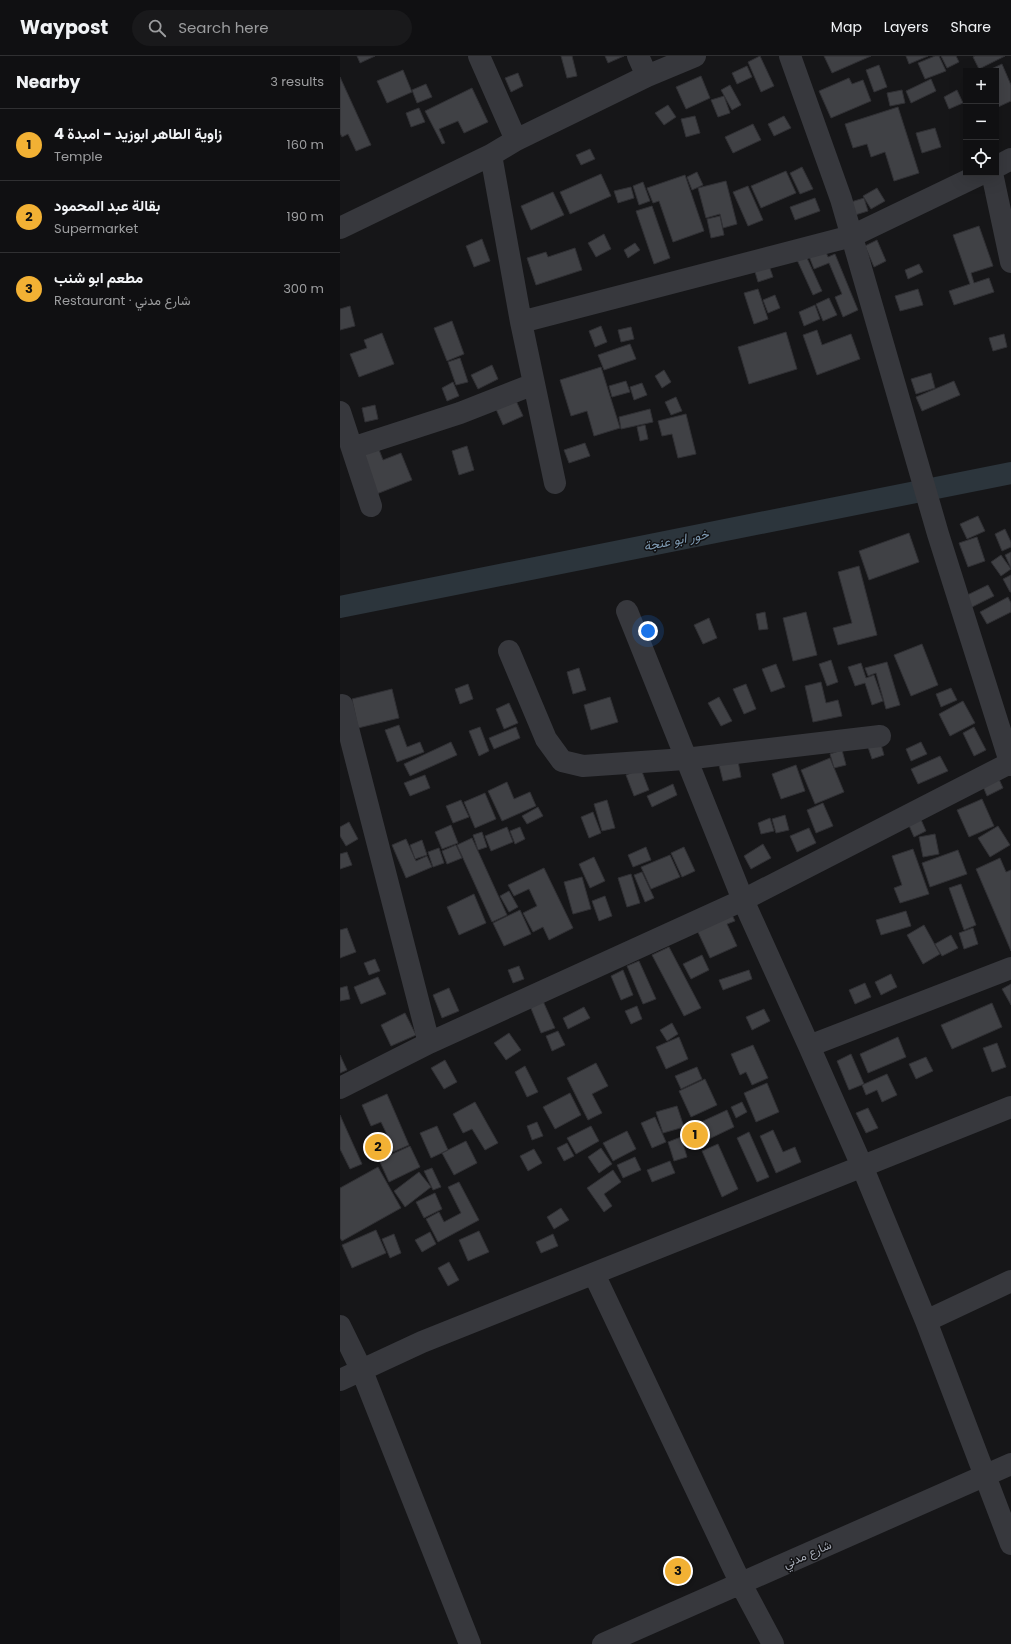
<!DOCTYPE html>
<meta charset="utf-8">
<style>
:root{--surface:#101012;--page:#19191b;--text:#f1f3f6;--muted:#9c9d9f;--line:#303032;--accent:#f2b134}
body{margin:0;font-family:Poppins,Vazirmatn,sans-serif;background:var(--page);color:var(--text)}
.controls{position:absolute;right:12px;top:12px;display:grid;overflow:hidden;border-radius:0px;box-shadow:0 4px 16px #0002}
.controls button{width:36px;height:36px;display:grid;place-items:center;padding:0;border:0;border-bottom:1px solid var(--line);background:var(--surface);color:var(--text);font:20px sans-serif}
.you{position:absolute;left:308px;top:575px;width:14px;height:14px;margin:-10px;border:3px solid #fff;border-radius:50%;background:#1a73e8;box-shadow:0 0 0 6px #1a73e833}
.badge{display:grid;place-items:center;width:26px;height:26px;border-radius:50%;background:var(--accent);color:#111;font-size:13px;font-weight:700}
.pin{position:absolute;translate:-50% -50%;border:2px solid #fff;box-shadow:0 1px 4px #0006}
.list{margin:0;padding:0;list-style:none}
h2{display:flex;justify-content:space-between;align-items:center;height:52px;margin:0;padding:0 16px;font-size:17px}
h2 small{font-size:13px;font-weight:400;color:var(--muted)}
.list li{display:grid;grid-template-columns:26px 1fr auto;gap:12px;align-items:center;box-sizing:border-box;height:72px;padding:0 16px;border-top:1px solid var(--line)}
.list b{display:block;font-size:15px;white-space:nowrap}
.list p{margin:0;font-size:13px;white-space:nowrap;color:var(--muted)}
.list em{font-size:13px;font-style:normal;color:var(--muted)}
.icon{flex:none;width:22px;height:22px;fill:none;stroke:currentColor;stroke-width:2;stroke-linecap:round;stroke-linejoin:round}
.map{position:relative;flex:none;width:671px;height:1588px;overflow:hidden}
header{display:flex;align-items:center;gap:24px;box-sizing:border-box;height:56px;padding:0 20px;background:var(--surface);border-bottom:1px solid var(--line)}
header strong{font-size:19px}
nav{display:flex;gap:22px;margin-inline-start:auto;font-size:14px}
.search{width:280px;height:36px;background:var(--page);display:flex;align-items:center;gap:10px;box-sizing:border-box;padding:0 14px;border-radius:22px;color:var(--muted);font-size:15px}
main{display:flex}
aside{flex:1;background:var(--surface)}
.map>svg:first-child{display:block}
.lines{fill:none;stroke-linecap:round;stroke-linejoin:round}
.canal{stroke:#2c353c;stroke-width:22}
.building{fill:#404145;stroke:#303034}
.minor{stroke:#37383d;stroke-width:22}
.labels{text-anchor:middle;dominant-baseline:central;stroke-width:3;stroke-linejoin:round;paint-order:stroke}
.street-label{font-size:12px;fill:#a8adb8;stroke:#111113}
.water-label{font-size:13px;font-style:italic;fill:#7f9bb3;stroke:#111113}
</style>
<header>
<strong>Waypost</strong>
<div class="search"><svg class="icon" aria-label="search" viewBox="0 0 24 24"><circle cx="10" cy="10" r="6"/><path d="M15 15l6 6"/></svg>Search here</div>
<nav><a>Map</a><a>Layers</a><a>Share</a></nav>
</header>
<main>
<aside>
<h2>Nearby<small>3 results</small></h2>
<ul class="list">
<li><span class="badge">1</span><div><b>زاوية الطاهر ابوزيد - امبدة 4</b><p>Temple</p></div><em>160 m</em></li>
<li><span class="badge">2</span><div><b>بقالة عبد المحمود</b><p>Supermarket</p></div><em>190 m</em></li>
<li><span class="badge">3</span><div><b>مطعم ابو شنب</b><p>Restaurant · شارع مدني</p></div><em>300 m</em></li>
</ul>
</aside>
<div class="map">
<svg width="671" height="1588" viewBox="0 0 671 1588">
<rect width="100%" height="100%" fill="#161618"/>
<g class="lines">
<path class="canal" d="M0,551L671,417"/>
</g>
<path class="building" d="M17,0H35L20,7Z
M221,0H232L237,20L227,22Z
M265,0H284L268,7Z
M420,0L434,30L421,36L408,6Z
M484,0H531L492,17Z
M566,0H588L569,8Z
M595,0H599L606,15L585,23L578,7Z
M601,0H616L619,6L607,12Z
M635,0H665L639,13L633,1Z
M662,8L671,29V45L656,52V15H647Z
M539,9L547,31L534,36L526,14Z
M407,10L412,21L397,28L392,17Z
M63,14L72,36L47,47L37,25Z
M178,17L183,30L171,36L165,22Z
M361,20L370,42L346,53L336,31Z
M0,21L31,89L16,95L8,78L2,81L0,77Z
M509,22L512,28L523,24L531,45L491,62L479,35Z
M591,23L596,35L571,47L566,35Z
M86,28L92,41L77,47L72,34Z
M390,29L401,49L392,54L381,34Z
M132,32L148,66L124,77L118,65L99,73L105,87L102,88L85,55Z
M562,34L565,47L550,50L547,37Z
M617,34L623,47L609,53L604,41Z
M384,40L390,57L378,61L371,44Z
M328,49L336,61L324,69L315,57Z
M558,51L579,117L554,125L545,96L531,101L527,88L513,92L505,68Z
M79,52L85,66L71,71L66,57Z
M355,60L360,77L346,81L341,63Z
M444,60L451,72L434,80L428,68Z
M413,68L421,84L393,97L385,81Z
M595,72L601,91L582,97L576,77Z
M250,93L255,103L241,109L236,99Z
M462,111L473,133L460,138L450,117Z
M446,115L456,137L421,152L411,130Z
M357,116L363,129L352,134L347,121Z
M261,118L271,140L230,158L220,136Z
M345,119L364,175L333,186L319,145L313,147L307,132Z
M386,125L397,168L383,172L380,158L366,162L358,132Z
M303,126L310,145L299,149L293,130Z
M408,130L423,164L408,170L393,136Z
M291,131L294,142L278,147L274,135Z
M537,132L545,145L531,153L523,140Z
M213,136L224,159L191,174L181,150Z
M475,142L480,155L455,164L450,151Z
M524,142L528,155L515,159L511,146Z
M312,150L330,202L314,208L296,155Z
M380,160L384,179L371,182L367,163Z
M639,170L653,210L631,217L634,227L649,222L654,236L614,249L609,235L630,228L613,179Z
M264,178L271,193L256,201L248,187Z
M142,183L150,205L134,211L126,190Z
M481,184L488,201L495,198L518,254L503,261L495,241L502,238L489,207L474,213L465,190Z
M537,184L546,205L534,211L525,190Z
M295,187L300,194L288,202L284,194Z
M462,191L482,235L473,239L453,195Z
M235,192L242,214L196,229L187,202L206,196L208,201Z
M427,204L433,221L418,226L413,209Z
M579,208L583,216L568,223L565,214Z
M418,233L428,263L414,268L404,237Z
M578,233L583,249L560,255L555,240Z
M435,239L440,252L428,257L423,244Z
M489,242L497,259L483,265L476,248Z
M475,249L480,263L464,270L459,256Z
M10,250L15,270L0,274V253Z
M112,265L124,298L107,305L94,272Z
M261,270L267,286L255,291L249,275Z
M291,271L294,283L281,286L278,274Z
M477,274L482,289L511,278L520,303L477,319L463,279Z
M446,276L457,313L409,328L398,291Z
M42,277L54,308L19,321L10,298L27,292L24,284Z
M664,278L667,291L653,295L649,282Z
M290,288L296,303L264,314L258,299Z
M120,302L128,326L116,329L108,306Z
M152,309L158,323L138,333L131,319Z
M261,311L280,372L254,380L247,355L231,360L220,324Z
M324,314L331,326L322,332L315,320Z
M591,317L595,332L576,338L571,323Z
M286,325L290,336L272,341L269,330Z
M614,325L620,339L582,355L576,341Z
M113,326L119,340L107,345L102,332Z
M302,327L307,339L294,344L290,331Z
M172,336L183,360L163,369L152,344Z
M336,341L342,355L331,359L325,346Z
M35,349L38,363L25,366L22,352Z
M310,353L313,366L281,373L279,361Z
M346,358L356,398L338,402L332,378L322,380L318,365Z
M305,369L308,383L300,385L297,371Z
M36,386L43,404L61,397L72,424L34,439L16,394Z
M245,387L250,400L229,407L224,394Z
M127,390L134,414L119,419L112,395Z
M638,460L645,475L627,483L620,468Z
M665,473L671,486V491L662,495L655,478Z
M569,477L579,506L529,524L519,495Z
M637,481L645,505L628,511L619,487Z
M671,496V512L665,499Z
M661,499L671,513L661,520L651,506Z
M519,510L537,579L498,589L493,572L512,567L498,516Z
M671,519V536H670L663,523Z
M648,529L654,540L626,554L621,542Z
M668,541L671,547V556L647,568L640,556Z
M425,556L428,573L419,574L416,558Z
M466,556L477,599L453,605L443,562Z
M369,562L377,582L363,588L354,569Z
M582,588L598,629L571,640L554,599Z
M491,604L498,626L487,630L479,608Z
M547,606L560,649L546,653L536,617L528,620L525,612Z
M521,607L526,622L534,619L543,645L532,649L525,627L515,630L508,611Z
M436,608L445,631L431,636L422,613Z
M239,612L246,634L233,638L227,616Z
M481,626L486,647L498,644L502,660L473,666L465,630Z
M128,628L133,643L120,648L115,633Z
M406,628L416,653L404,658L393,633Z
M611,632L617,644L601,651L596,638Z
M52,633L59,662L18,672L12,643Z
M270,641L278,666L251,674L244,649Z
M379,641L392,665L381,670L368,647Z
M623,645L635,667L610,680L599,658Z
M169,647L178,667L164,673L156,653Z
M59,669L67,691L80,686L84,696L57,706L45,674Z
M140,671L149,695L139,700L129,675Z
M176,671L180,682L154,693L149,682Z
M634,671L646,694L634,700L623,677Z
M540,685L544,699L532,703L527,688Z
M111,686L117,699L70,720L64,708Z
M581,686L587,698L571,705L566,693Z
M502,694L506,709L494,712L490,698Z
M600,700L608,715L578,728L571,713Z
M490,702L504,736L475,748L461,714Z
M398,705L401,721L383,725L379,709Z
M456,709L465,735L441,743L432,718Z
M301,713L309,734L294,740L286,719Z
M85,719L90,732L70,740L64,727Z
M658,721L663,732L647,740L642,728Z
M167,726L174,743L190,736L196,750L162,765L148,735Z
M333,728L337,739L312,751L307,740Z
M145,737L156,763L135,772L124,746Z
M642,743L654,770L629,781L617,754Z
M121,744L129,761L113,767L106,750Z
M267,744L275,772L262,775L254,748Z
M483,747L493,770L476,777L467,754Z
M198,751L203,760L187,768L182,760Z
M253,756L261,777L249,782L241,761Z
M445,759L449,774L436,777L432,763Z
M579,759L586,775L574,781L567,765Z
M430,762L434,775L421,778L418,767Z
M9,766L18,783L6,790L0,780V771Z
M111,769L118,787L102,793L95,776Z
M658,770L670,789L650,801L638,782Z
M167,771L173,786L151,795L145,780Z
M180,771L185,783L175,788L170,775Z
M469,772L476,787L457,796L450,780Z
M142,776L147,791L138,794L133,779Z
M595,778L599,798L583,801L579,781Z
M132,782L167,859L152,866L117,789Z
M66,783L76,805L87,800L92,811L66,822L52,789Z
M82,784L87,799L75,803L70,789Z
M423,788L431,802L411,813L404,800Z
M116,789L122,802L107,808L102,795Z
M306,791L311,804L293,811L288,799Z
M344,791L355,815L342,821L331,797Z
M99,792L104,807L93,811L88,796Z
M573,793L589,838L560,847L554,832L562,829L552,800Z
M618,794L627,818L590,831L582,807Z
M7,796L12,809L0,813V798Z
M330,799L340,821L311,833L301,811Z
M254,801L265,825L250,832L239,808Z
M660,802L666,816L671,814V895L636,813Z
M204,812L233,872L209,884L203,871L193,876L183,857L197,850L189,833L174,840L168,829Z
M302,816L314,842L305,846L294,819Z
M291,818L300,847L287,851L278,822Z
M242,821L251,853L233,858L224,826Z
M621,828L636,869L624,874L609,832Z
M169,835L178,851L169,856L160,840Z
M134,838L146,867L119,879L107,851Z
M265,840L272,860L259,865L252,845Z
M387,849L395,865L387,868L397,890L370,902L357,874Z
M180,854L191,878L164,890L153,867Z
M566,855L571,870L541,879L536,864Z
M584,869L600,898L583,908L567,879Z
M7,872L16,896L0,902V874Z
M633,872L638,888L624,893L619,877Z
M611,879L618,892L602,900L595,888Z
M329,891L361,952L344,960L312,899Z
M362,899L369,914L351,923L343,908Z
M35,903L40,915L29,919L24,907Z
M299,905L316,943L303,948L287,910Z
M179,910L184,923L173,927L168,914Z
M283,914L293,939L281,944L271,920Z
M409,914L412,923L383,934L379,924Z
M551,918L557,931L541,939L535,926Z
M38,921L46,938L21,948L14,931Z
M525,927L531,941L515,948L509,934Z
M671,928V949L662,933Z
M7,930L10,943L0,945V932Z
M109,932L119,955L102,962L93,939Z
M203,945L215,972L201,977L190,950Z
M652,947L662,971L612,993L601,969Z
M297,950L302,963L291,968L285,955Z
M244,951L250,962L228,973L223,962Z
M424,953L430,965L412,974L406,961Z
M65,957L76,979L51,990L41,969Z
M332,967L338,978L327,985L320,974Z
M218,975L225,989L212,995L206,980Z
M169,977L181,994L166,1004L154,987Z
M339,981L348,1003L326,1013L316,991Z
M558,981L566,1001L528,1017L520,998Z
M657,987L666,1011L652,1016L643,992Z
M413,989L428,1022L412,1029L406,1016L400,1019L391,998Z
M511,998L524,1028L509,1034L497,1005Z
M0,999L7,1014L0,1017Z
M586,1001L593,1015L576,1023L569,1008Z
M105,1004L117,1026L104,1033L91,1012Z
M256,1007L268,1030L252,1038L262,1057L248,1064L227,1022Z
M185,1010L198,1036L187,1041L175,1016Z
M357,1011L362,1023L341,1033L335,1020Z
M547,1018L557,1039L542,1046L537,1034L526,1039L522,1029Z
M365,1023L377,1049L351,1061L339,1035Z
M427,1027L439,1056L416,1066L404,1037Z
M230,1037L241,1059L215,1073L203,1051Z
M47,1038L69,1089L37,1103L35,1099L53,1091L41,1066L31,1070L22,1049Z
M135,1046L158,1087L145,1094L132,1073L123,1077L113,1058Z
M402,1046L407,1056L396,1062L391,1051Z
M337,1050L344,1071L323,1077L316,1056Z
M528,1052L538,1072L526,1077L516,1057Z
M387,1054L394,1071L369,1083L361,1066Z
M0,1059L22,1108L10,1113L0,1093Z
M315,1061L326,1086L312,1092L301,1067Z
M197,1066L203,1080L192,1084L187,1070Z
M97,1070L108,1094L91,1102L80,1077Z
M251,1070L259,1085L236,1098L227,1082Z
M433,1074L443,1096L455,1091L461,1106L436,1117L420,1080Z
M287,1075L296,1093L273,1105L263,1087Z
M409,1076L429,1121L417,1126L397,1082Z
M341,1081L347,1101L334,1105L328,1086Z
M126,1085L137,1107L114,1119L102,1097Z
M227,1087L234,1100L224,1105L217,1092Z
M378,1088L398,1133L382,1141L362,1095Z
M70,1090L80,1111L49,1126L39,1104Z
M261,1092L272,1108L259,1117L248,1101Z
M194,1093L202,1107L188,1115L180,1100Z
M295,1101L301,1114L283,1122L277,1109Z
M330,1105L335,1117L312,1126L307,1114Z
M38,1111L61,1152L2,1185L0,1182V1132Z
M92,1112L101,1131L93,1134L84,1115Z
M273,1114L281,1126L264,1138L272,1150L264,1156L247,1132Z
M79,1116L91,1131L65,1151L54,1135Z
M119,1126L139,1164L98,1186L86,1163L99,1156L104,1166L121,1157L108,1131Z
M95,1137L102,1153L84,1162L76,1146Z
M221,1152L229,1164L214,1173L207,1161Z
M36,1174L46,1197L12,1212L2,1189Z
M139,1175L149,1196L128,1205L119,1184Z
M90,1176L96,1188L82,1196L75,1184Z
M54,1178L61,1197L50,1202L42,1183Z
M213,1178L218,1190L201,1197L196,1186Z
M109,1206L119,1224L108,1230L98,1212Z"/>
<g class="lines">
<path class="minor" d="M139,0L176,84
M298,0L307,20
M450,0L501,143L598,478L671,709
M151,99L181,266L215,427
M656,111L671,103
M652,117L671,206
M0,172L151,99L176,84L307,20L355,0
M181,266L512,180L643,117
M0,356L31,450
M12,392L120,357L194,328
M287,555L403,844L469,990L522,1110L586,1265L671,1488
M169,595L206,683L222,705L243,710L345,703L540,680
M2,649L89,987
M469,990L671,912
M0,1032L89,987L403,844L670,707
M254,1218L401,1528L433,1588
M586,1265L671,1225
M0,1270L22,1315L130,1588
M0,1324L82,1286L671,1051
M263,1588L671,1408"/>
</g>
<g class="labels">
<g class="street-label">
<text transform="translate(467 1498) rotate(-24)">شارع مدني</text>
</g>
<g class="water-label">
<text transform="translate(336 484) rotate(-11)">خور ابو عنجة</text>
</g>
</g>
</svg>
<div class="controls">
<button>+</button>
<button>−</button>
<button><svg class="icon" aria-label="locate" viewBox="0 0 24 24"><circle cx="12" cy="12" r="6"/><path d="M12 2v4M12 18v4M2 12h4M18 12h4"/></svg></button>
</div>
<div class="you"></div>
<div class="pin badge" style="left:355px;top:1079px">1</div>
<div class="pin badge" style="left:38px;top:1091px">2</div>
<div class="pin badge" style="left:338px;top:1515px">3</div>
</div>
</main>
